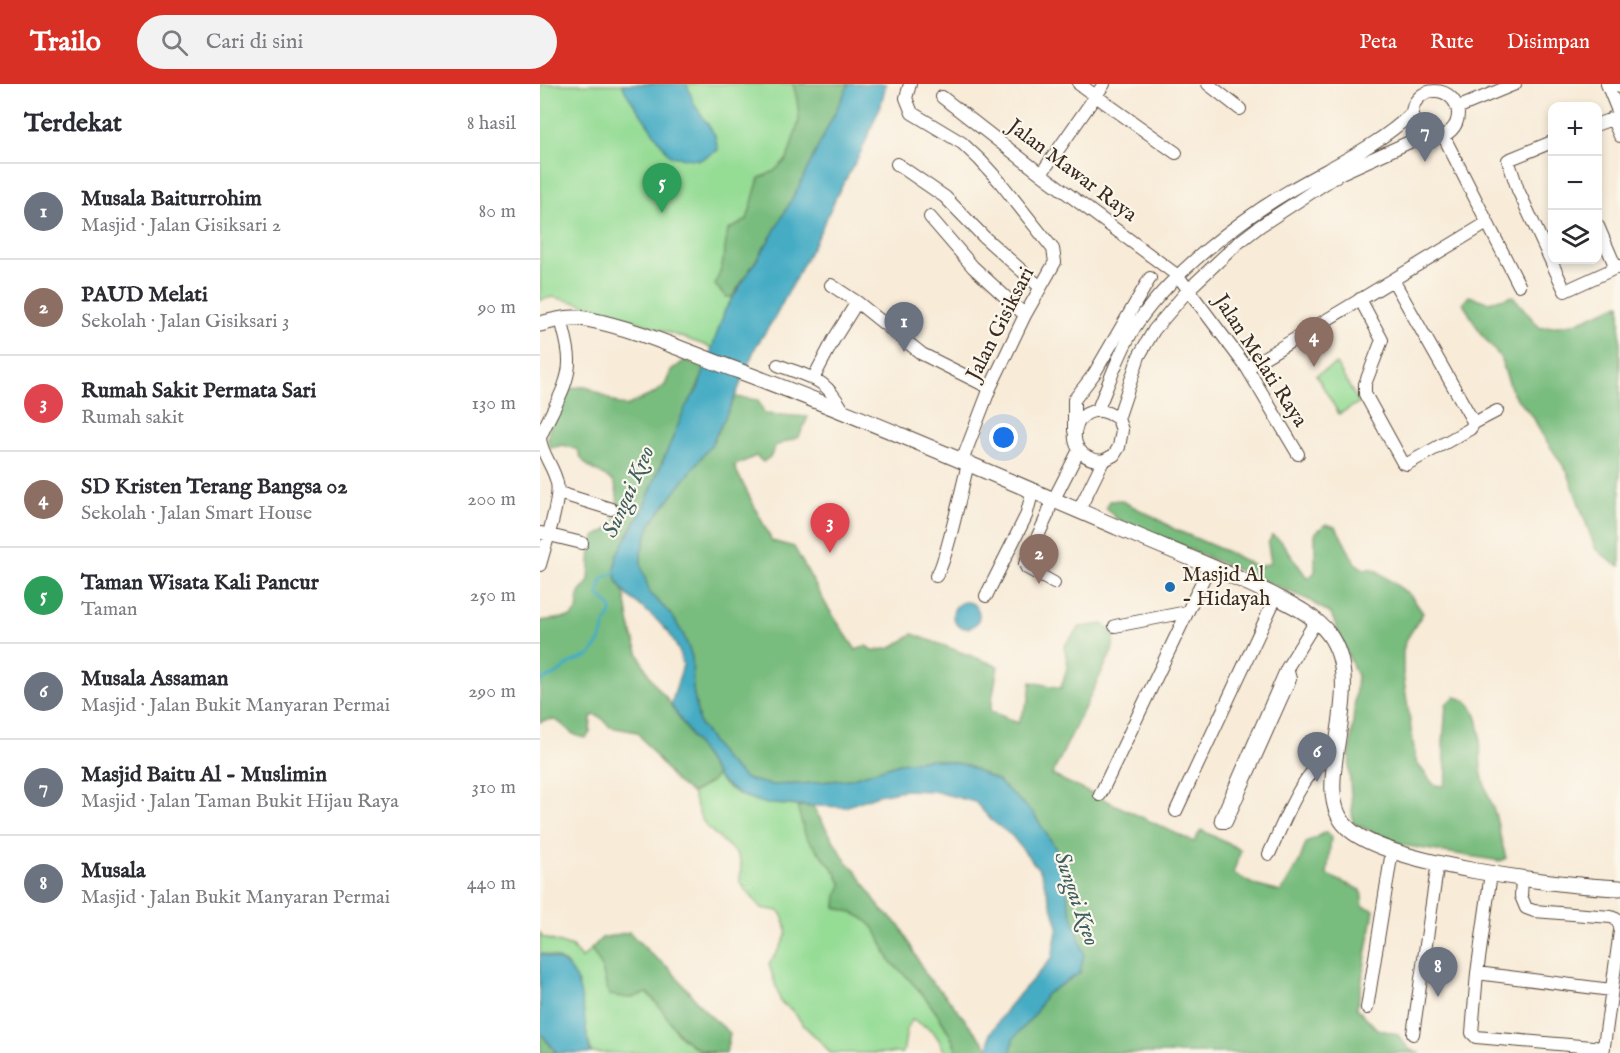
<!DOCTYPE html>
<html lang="id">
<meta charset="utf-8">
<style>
:root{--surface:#fff;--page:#f2f2f3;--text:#2b2b33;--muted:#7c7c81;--line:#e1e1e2;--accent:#d93025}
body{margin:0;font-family:"IM FELL English",serif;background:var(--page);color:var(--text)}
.controls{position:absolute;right:18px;top:18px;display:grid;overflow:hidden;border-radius:12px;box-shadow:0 3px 9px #0003}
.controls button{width:54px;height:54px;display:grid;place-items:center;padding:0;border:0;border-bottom:2px solid var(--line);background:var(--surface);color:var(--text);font:30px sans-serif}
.you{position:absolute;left:464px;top:354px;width:21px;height:21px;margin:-15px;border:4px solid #fff;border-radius:50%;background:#1a73e8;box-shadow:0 0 0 9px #1a73e833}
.badge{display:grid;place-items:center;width:39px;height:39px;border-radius:50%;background:var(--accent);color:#fff;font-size:20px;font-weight:700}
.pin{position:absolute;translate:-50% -50px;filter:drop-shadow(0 2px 3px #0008)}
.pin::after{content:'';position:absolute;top:32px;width:21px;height:18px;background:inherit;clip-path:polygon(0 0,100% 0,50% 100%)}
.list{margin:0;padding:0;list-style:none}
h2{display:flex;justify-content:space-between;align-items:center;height:78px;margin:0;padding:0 24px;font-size:26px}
h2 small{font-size:20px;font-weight:400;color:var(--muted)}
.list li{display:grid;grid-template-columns:39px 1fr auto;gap:18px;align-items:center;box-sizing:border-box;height:96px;padding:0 24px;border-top:2px solid var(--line)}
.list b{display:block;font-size:22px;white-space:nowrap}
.list p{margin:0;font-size:20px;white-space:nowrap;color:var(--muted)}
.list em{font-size:20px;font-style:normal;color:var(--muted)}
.icon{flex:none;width:33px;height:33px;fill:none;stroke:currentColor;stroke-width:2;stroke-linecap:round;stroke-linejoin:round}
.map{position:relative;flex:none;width:1080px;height:969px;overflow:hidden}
header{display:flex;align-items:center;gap:36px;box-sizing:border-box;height:84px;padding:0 30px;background:var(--accent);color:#fff}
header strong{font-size:28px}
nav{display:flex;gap:33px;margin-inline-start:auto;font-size:21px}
.search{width:420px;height:54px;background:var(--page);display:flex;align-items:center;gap:15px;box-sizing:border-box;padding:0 21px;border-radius:33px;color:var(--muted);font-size:22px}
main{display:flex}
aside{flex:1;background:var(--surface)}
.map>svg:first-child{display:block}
.green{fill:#95dc95;stroke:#68835a;stroke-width:1.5}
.forest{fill:#78bc7e;stroke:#5a734e;stroke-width:1.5}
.water{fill:#44acc4;stroke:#406b71;stroke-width:1.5}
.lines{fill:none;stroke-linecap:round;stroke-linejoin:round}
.stream{stroke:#44acc4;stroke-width:3}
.minor-casing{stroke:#57473a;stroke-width:14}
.major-casing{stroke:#57473a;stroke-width:17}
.minor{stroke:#fff;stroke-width:12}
.major{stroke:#fff;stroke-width:15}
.poi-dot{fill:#1f6fb2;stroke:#fbf7ec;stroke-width:2}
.labels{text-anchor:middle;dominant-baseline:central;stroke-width:4.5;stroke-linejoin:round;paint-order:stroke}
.street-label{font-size:21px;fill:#3b2a1e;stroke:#fbf7ec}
.poi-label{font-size:21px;fill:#3b2a1e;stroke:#fbf7ec;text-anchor:start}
.water-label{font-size:22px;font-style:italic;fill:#3f5e60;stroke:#fbf7ec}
</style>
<header>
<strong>Trailo</strong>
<div class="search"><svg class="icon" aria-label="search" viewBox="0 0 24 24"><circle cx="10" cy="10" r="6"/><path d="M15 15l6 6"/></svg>Cari di sini</div>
<nav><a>Peta</a><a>Rute</a><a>Disimpan</a></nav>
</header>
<main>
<aside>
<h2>Terdekat<small>8 hasil</small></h2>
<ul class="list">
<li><span class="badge" style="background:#6b7280">1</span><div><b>Musala Baiturrohim</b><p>Masjid · Jalan Gisiksari 2</p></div><em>80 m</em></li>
<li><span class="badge" style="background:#8d6e63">2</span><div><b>PAUD Melati</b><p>Sekolah · Jalan Gisiksari 3</p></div><em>90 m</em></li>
<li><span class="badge" style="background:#e0444e">3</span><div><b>Rumah Sakit Permata Sari</b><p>Rumah sakit</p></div><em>130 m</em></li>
<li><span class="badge" style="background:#8d6e63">4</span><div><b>SD Kristen Terang Bangsa 02</b><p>Sekolah · Jalan Smart House</p></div><em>200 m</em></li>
<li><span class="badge" style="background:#2e9e5b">5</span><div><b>Taman Wisata Kali Pancur</b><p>Taman</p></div><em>250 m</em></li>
<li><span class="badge" style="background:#6b7280">6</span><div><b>Musala Assaman</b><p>Masjid · Jalan Bukit Manyaran Permai</p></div><em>290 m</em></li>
<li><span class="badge" style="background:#6b7280">7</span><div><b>Masjid Baitu Al - Muslimin</b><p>Masjid · Jalan Taman Bukit Hijau Raya</p></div><em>310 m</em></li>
<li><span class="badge" style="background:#6b7280">8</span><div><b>Musala</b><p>Masjid · Jalan Bukit Manyaran Permai</p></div><em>440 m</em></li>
</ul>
</aside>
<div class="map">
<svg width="1080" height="969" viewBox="0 0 1080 969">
<rect width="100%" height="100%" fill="#fbf7ec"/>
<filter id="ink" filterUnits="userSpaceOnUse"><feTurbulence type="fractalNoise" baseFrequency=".0167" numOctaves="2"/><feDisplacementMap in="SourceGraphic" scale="12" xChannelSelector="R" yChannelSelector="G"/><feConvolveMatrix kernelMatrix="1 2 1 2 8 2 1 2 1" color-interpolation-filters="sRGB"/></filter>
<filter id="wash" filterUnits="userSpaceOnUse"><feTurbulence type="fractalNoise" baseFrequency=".008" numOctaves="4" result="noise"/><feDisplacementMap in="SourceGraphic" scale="24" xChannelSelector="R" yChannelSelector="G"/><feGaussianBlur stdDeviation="1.35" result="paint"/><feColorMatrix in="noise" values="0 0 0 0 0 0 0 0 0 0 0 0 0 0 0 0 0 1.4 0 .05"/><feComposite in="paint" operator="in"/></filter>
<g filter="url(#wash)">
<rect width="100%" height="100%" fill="#f8ebd8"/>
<path class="green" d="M0,0H309L210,185L185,226L173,264L58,224L13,213L0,216Z
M796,280L819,319L799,330L776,291Z
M176,691C193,716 228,720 257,722L266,753L294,786L302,801L297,811L296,823C307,827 320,830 329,839C341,849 343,867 352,879C356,884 362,887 366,892C386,913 408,942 418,969H405C397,949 392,944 372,936L367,945L363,969H290C282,957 271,950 262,939C255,930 252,924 241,919L229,880C242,860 255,850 239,827L221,824L200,799L201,779L197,770L167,743L161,734L152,709L172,697Z
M0,848L2,853L32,863L42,875L51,865L61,881L66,901L89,914L107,909L127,931L136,948L143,955L160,967L179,969H52L46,950L38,899L26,879L14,873L0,869Z"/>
<path class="forest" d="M253,0H309L257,106L231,153L192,213H186L175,201L182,182L188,146L207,136L219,94L233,88L247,75L259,37L257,15Z
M929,212L948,218L973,212L1000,244L1033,240L1080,220V482L1073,479L1055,464L1028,389L1002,350L993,333L973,310L960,273L941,250L923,219Z
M145,276L165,285L162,293L120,382L102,427L87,451L77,497C88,511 86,524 90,541C95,565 107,594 125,612L176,691L172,697L152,709L136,698L97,648L70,643L63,635L55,631L51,633L50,649L45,654C22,651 24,628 0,638V537L31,533L37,527L39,509L49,497L51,464L55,453C59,450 65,448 68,445C80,435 79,411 74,398C60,387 43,385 38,366L23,361L11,364C0,350 22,319 30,305C34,304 40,302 45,303C59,305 70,320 86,322L113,310L125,301L131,287Z
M195,313L218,316L225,330L268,333L259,353L235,362L231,372L223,378L216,372L194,382L232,457L254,463L288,524L316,566L326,562L334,567L351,564L373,550L458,582L450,627L478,639L489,615L491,598L521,604L528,581L524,562L540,543L563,540L575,551L572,567L512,691L654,758L661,746L701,766L693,789L714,801L741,808L759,778L766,759L786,748L791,753L787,791L821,806L823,822L834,826L817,924L837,945L857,950L869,965L880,969H471L473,955L494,931L506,910L540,889L521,773L493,729L458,697L426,681L392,675L360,679L310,695L262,700L231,701L206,695L183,674L159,639L153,606L152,573L144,552L133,533L110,509L101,482V468L111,439L171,361Z
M580,416L616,434L634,445L690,469L717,483L731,479L728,460L732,451L741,457L768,495L775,488V449L786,440L796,443L815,479L824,485H834L862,505L871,512L883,529L865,558L863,568V590L876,678L894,701L904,702L907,691L903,661L906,620L915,613C925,615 931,619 935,629C943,647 939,666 941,684C943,702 951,717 956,733C959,747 962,760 966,774L960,777L861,761L813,739L809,684L817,592L791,530L769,516L577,435L566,424L570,417Z
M257,722L273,723L306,777L316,787L340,824L360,842L387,893L405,911L449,965V969H418C409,943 386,912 366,892C362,887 356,884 352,879C343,867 341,849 329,839C320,830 307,827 296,823L297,811L302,801L294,786L266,753Z
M89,848L112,871L129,884L165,927L190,949L186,969C137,969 137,939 108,909L89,914L69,911L61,881L51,865L62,854Z
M2,951L14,966L16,969H0V952Z"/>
<path class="water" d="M82,0H147L154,20L175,51L178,66L160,76L130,72L86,9Z
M309,0H346L341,20L322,66L297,111L278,152L235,233L216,262L195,313L171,361L111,439L101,468V482L110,509L133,533L144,552L152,573L153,606L159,639L183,674L206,695L231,701L262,700L310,695L360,679L392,675L426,681L458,697L493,729L521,773L529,821L544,870L540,889L506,910L494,931L473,955L471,969H449L450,950L469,922L512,874L518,842L501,788L472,752L451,736L435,718L393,707L364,706L338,711L305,723L227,720L200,711L179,695L131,621L143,581L139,567L129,549L117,536L86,510L77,497L75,486L77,471L102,427L146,322L157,307L162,293L185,226L231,153L257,106Z
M413 531a13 13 0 1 1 26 0a13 13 0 1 1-26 0Z
M0,870C7,872 15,874 22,878C47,894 42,943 51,969H17L0,948Z"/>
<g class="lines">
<path class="stream" d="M0,597L17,590L32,578L49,572L60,558L65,541L71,529V523L58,511L62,495L78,487"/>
</g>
</g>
<g filter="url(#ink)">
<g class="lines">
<g class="minor-casing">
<path id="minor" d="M370,0L366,14L372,29L422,59L440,76L460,98L513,165L515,178L485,231L450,304L422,377
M539,0L636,69
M668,0L700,25
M1079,0L1080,2
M872 30a23 23 0 1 1 46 0a23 23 0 1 1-46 0Z
M402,13L501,90L638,192L707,284L758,370
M917,24L975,0
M1072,34L1080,52
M1058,40L1080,32L1067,0
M903,51L979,201
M1012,58L968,76L978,106L1025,207L1080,182
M357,80L405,113L444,153L500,203
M501,90L564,0
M390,133L433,183L485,231
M1058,142L1076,184
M291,201L317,218L382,270L450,304
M820,215L842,256L825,300V310L863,379L867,380L930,345L934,339L853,196
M238,281C273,295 284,292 304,328
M707,284L947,139
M274,293L294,255L317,218
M558,325C570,296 581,264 598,238C633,188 697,138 749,107C791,82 837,63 872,29
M934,339L957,327
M534,347V316L554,290L610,194
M0,354C9,330 30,302 29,276C29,262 24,248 21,235
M0,355C2,371 14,383 17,399C21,415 5,462 0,481
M563,377C513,374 537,303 578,335
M19,409L71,425
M512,415L508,430L485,480L487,484L514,499
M514,415L539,366
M539,426L563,377L574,371L579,363L582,346L578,335L599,272L614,246L649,205L698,159L720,142L801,89L885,51
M1,449L42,459
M396,492C405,484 423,398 428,380
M446,512L486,432L493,406
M575,542L647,528
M747,584L750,595L686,738H682L681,735L747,584L776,537
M560,711L670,481
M636,727L736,513
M729,770C743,741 763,681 796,670
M951,789L937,889L932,949L936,953L1064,964
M982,794L981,812L986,824L994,827L1071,833L1076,835L1080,842
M937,889L1071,906
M827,924L852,767
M873,950L898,778
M1063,969L1080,847"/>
</g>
<g class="major-casing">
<path id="major" d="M0,240C16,236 30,232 46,235C99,245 149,269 199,287C327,335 453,390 579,444C630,466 683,486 733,511C752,521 774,531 788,549C831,606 766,703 807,743C844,781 1024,802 1080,804"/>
</g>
<use href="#minor" class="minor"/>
<use href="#major" class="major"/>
</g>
</g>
<circle class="poi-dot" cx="630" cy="503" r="6"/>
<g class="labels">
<g class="street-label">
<text transform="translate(532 87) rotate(37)">Jalan Mawar Raya</text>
<text transform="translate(461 240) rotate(-63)">Jalan Gisiksari</text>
<text transform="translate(720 277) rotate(57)">Jalan Melati Raya</text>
</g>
<g class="poi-label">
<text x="642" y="491">Masjid Al<tspan x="642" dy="24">- Hidayah</tspan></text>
</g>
<g class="water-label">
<text transform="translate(89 408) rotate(-66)">Sungai Kreo</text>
<text transform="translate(536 815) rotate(71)">Sungai Kreo</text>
</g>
</g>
</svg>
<div class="controls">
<button>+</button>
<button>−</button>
<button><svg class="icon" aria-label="layers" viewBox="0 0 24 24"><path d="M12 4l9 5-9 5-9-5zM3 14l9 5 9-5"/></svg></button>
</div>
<div class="you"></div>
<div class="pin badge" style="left:364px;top:268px;background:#6b7280">1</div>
<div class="pin badge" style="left:499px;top:500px;background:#8d6e63">2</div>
<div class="pin badge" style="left:290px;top:469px;background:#e0444e">3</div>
<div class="pin badge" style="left:774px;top:283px;background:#8d6e63">4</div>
<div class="pin badge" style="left:122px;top:129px;background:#2e9e5b">5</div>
<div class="pin badge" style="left:777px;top:698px;background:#6b7280">6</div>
<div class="pin badge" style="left:885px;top:78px;background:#6b7280">7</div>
<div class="pin badge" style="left:898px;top:913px;background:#6b7280">8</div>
</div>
</main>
